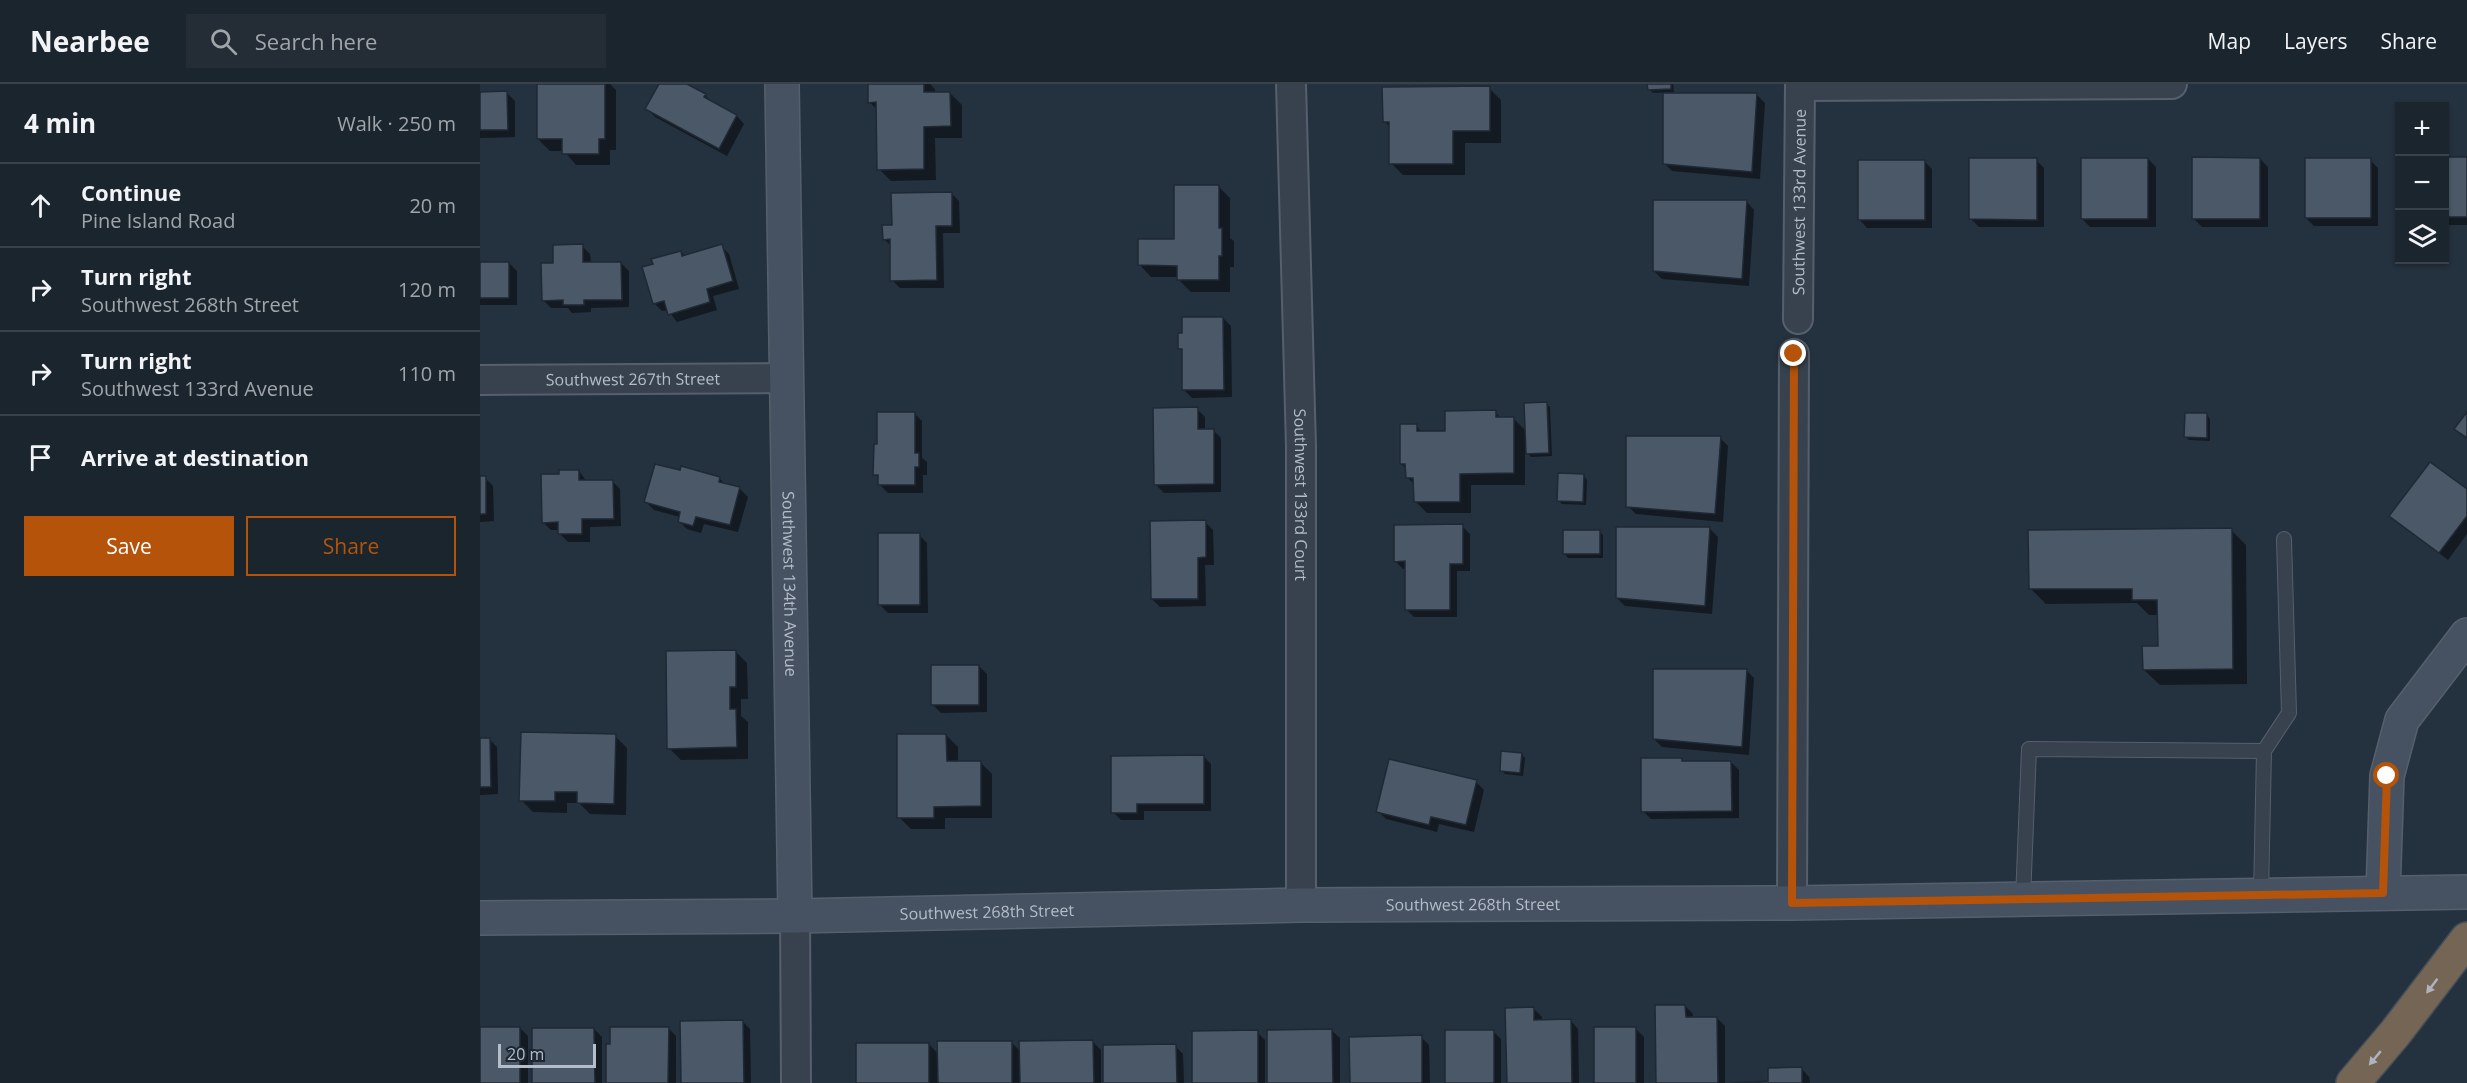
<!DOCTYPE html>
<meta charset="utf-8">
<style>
:root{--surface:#1b252e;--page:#242d36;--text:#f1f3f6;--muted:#a0a5aa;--line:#39424a;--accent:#b45309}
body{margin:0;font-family:"Open Sans",sans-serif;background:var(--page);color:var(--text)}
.controls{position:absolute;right:18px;top:18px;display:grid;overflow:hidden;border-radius:0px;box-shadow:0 2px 4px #0004}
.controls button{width:54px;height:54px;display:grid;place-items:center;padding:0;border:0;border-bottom:2px solid var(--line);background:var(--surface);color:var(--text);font:30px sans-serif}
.scale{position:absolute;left:18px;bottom:15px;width:98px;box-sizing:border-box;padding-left:6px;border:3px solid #b4bdc9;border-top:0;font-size:16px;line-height:21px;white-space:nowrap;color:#b4bdc9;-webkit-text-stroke:4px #1d2733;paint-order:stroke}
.stop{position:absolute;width:18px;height:18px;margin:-14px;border:4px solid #b45309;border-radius:50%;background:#fff}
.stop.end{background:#b45309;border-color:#fff;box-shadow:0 2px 6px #0008}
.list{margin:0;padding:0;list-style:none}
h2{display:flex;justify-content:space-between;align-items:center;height:78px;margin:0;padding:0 24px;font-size:26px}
h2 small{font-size:20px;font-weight:400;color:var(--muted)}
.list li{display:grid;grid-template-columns:39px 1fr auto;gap:18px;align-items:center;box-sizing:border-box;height:84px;padding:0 24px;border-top:2px solid var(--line)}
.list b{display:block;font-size:22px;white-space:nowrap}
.list p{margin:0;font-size:20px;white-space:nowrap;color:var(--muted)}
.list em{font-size:20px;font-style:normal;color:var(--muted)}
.actions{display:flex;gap:12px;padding:18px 24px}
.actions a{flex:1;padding:14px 0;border:2px solid var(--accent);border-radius:0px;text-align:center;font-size:21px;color:var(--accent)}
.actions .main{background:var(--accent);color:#fff}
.icon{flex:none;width:33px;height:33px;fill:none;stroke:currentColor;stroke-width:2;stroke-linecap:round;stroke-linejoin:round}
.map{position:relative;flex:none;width:1987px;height:999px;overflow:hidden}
header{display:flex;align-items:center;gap:36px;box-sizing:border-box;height:84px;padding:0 30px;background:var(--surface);border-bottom:2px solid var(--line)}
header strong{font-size:28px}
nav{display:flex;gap:33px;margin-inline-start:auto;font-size:21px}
.search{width:420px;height:54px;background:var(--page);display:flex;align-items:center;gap:15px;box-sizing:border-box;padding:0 21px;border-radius:0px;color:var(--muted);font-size:22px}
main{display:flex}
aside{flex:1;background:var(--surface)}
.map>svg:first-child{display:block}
.shadow{fill:#0007}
.building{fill:#4a5867;stroke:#1f2935;stroke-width:1.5}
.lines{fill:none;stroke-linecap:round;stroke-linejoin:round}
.lane-casing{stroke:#56606c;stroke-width:16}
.street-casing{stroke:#56606c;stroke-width:32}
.secondary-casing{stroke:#56606c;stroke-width:36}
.highway-casing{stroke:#434d59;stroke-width:36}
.lane{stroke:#38424e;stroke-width:14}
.street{stroke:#38424e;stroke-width:28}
.secondary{stroke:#465261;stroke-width:33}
.highway{stroke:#746555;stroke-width:33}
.oneway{fill:#aeb4bd}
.route{stroke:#b45309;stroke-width:8}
.labels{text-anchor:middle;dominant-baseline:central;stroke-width:5;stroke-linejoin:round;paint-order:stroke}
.street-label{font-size:16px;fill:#b4bdc9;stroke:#1d2733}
</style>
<header>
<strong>Nearbee</strong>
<div class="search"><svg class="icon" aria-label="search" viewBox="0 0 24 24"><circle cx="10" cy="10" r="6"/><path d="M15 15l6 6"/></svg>Search here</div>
<nav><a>Map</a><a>Layers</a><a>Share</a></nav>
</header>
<main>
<aside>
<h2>4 min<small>Walk · 250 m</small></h2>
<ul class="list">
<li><svg class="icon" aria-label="ahead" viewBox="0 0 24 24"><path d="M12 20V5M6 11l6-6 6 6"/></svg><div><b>Continue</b><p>Pine Island Road</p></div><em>20 m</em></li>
<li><svg class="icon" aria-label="right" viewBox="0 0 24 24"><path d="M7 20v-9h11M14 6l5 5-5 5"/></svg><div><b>Turn right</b><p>Southwest 268th Street</p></div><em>120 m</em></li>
<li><svg class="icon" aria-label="right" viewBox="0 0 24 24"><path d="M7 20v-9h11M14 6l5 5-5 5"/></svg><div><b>Turn right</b><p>Southwest 133rd Avenue</p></div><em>110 m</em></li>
<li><svg class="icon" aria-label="arrive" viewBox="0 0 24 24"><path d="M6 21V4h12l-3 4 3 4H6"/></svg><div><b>Arrive at destination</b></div></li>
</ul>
<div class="actions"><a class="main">Save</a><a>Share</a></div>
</aside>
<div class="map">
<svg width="1987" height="999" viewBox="0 0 1987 999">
<rect width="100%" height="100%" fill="#24313e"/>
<path class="shadow" d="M58,0H130L136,6V66H130V81H96L84,67H70L58,55Z
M181,0H204L225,11L233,20L257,32L264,40L247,72L175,33L167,25Z
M389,0H450L455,5V9H470L482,21V54H455L456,96L411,97L399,85L398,26L389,18Z
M1169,0H1193L1194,8L1173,9L1169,5Z
M1009,4L1021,16V59H985V91H923L911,79V44L904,37Z
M0,7L2,9H27L35,17V53L0,54Z
M1277,11L1285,19L1280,95L1192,87L1184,79Z
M1964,74H1987V141H1964Z
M1668,75L1676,83V143H1610L1602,135Z
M1780,75L1788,83V143H1722L1714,135Z
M1556,76L1564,84V143H1499L1491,135Z
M1890,76L1898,84V142H1834L1826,134Z
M1444,77L1452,85V144H1387L1380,136Z
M738,102L750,114V154L754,157V183H750V208H711L699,196V193H671L660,181L695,156Z
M471,109L479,117L480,149H463L464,204H420L412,196V163L404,155L413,143Z
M1267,118L1274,126L1269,202L1182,195L1174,187Z
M102,162L110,170L111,179H141L149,187V223L111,224V228L92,229L88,224H71L63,216Z
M241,162L249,170L259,205L233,212L237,226L197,238L188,226L182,227L174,219V181L201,168L205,172Z
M0,179H29L37,187V221H0Z
M743,234L751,242L752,313L712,314L704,306L703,268L700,264L704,251Z
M1066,319L1070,323L1072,372L1051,373L1045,367V401H991V429H947L935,417V401L927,393V385L921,380L936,342L943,349H967L1015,328L1021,334H1033L1046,347Z
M717,325L725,333V346H733L741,354V408L684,409L676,401Z
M434,329L442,337V374L447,378V391H443V409H408L400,401V395L395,390L399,361Z
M1727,331L1730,335V357L1709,356L1705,352Z
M1240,354L1248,362L1243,438L1156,430L1148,422Z
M99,387L107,398L132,397L140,405L141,442L110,443V458H88L80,450V446H71L63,438L80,392Z
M1104,392L1107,396L1106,421L1082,420L1078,416Z
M0,394H5L13,402L14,437L0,438Z
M239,394L246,401L260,405L268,413L258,448L224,440L221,449L207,445L199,437L200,433L174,426L166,418Z
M1987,407V450L1968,476L1919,439Z
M725,438L733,446L734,481H725L726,522L680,523L672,515Z
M982,442L990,450V487H977V533H934L926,525V485H923L915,477Z
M1230,445L1238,453L1232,530L1145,522L1137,514Z
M1751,446L1766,461L1767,600L1680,601L1664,586L1679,563V531H1669L1657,519L1566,520L1550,504Z
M1119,447L1123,451V474H1088L1085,470Z
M439,451L447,459L448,529H408L400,521Z
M255,567L267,579L268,615H261V632L268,638V675L201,676L189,664Z
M499,582L507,590V628L461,629L453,621Z
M1267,587L1274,594L1269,671L1182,663L1174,655Z
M466,651L478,663V678H500L512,690V734H465V745H431L419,733Z
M135,652L147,664L146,731L110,730L99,719H87V729L53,728L41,716Z
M0,655H9L17,663L18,710L0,711Z
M1041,670L1045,674L1043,692L1025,690L1021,686Z
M723,672L731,680V727H664V736H641L633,728Z
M1201,675L1205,679L1251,678L1259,686V734L1171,735L1163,727Z
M996,698L1004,706L994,748L959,740L957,748L906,735L898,727Z
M1205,922L1213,930V934H1237L1245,942V999H1178Z
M1054,925L1062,933V937H1091L1098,945L1099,999H1028Z
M262,937L270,945L271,999H202Z
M0,944H40L48,952V999H0Z
M188,944L196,952V999H128Z
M114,945L122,953V999H54Z
M1156,945L1164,953V999H1116Z
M852,947L860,954V999H789Z
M1013,947L1021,955V999H967Z
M777,948L785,956V999H714Z
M941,953L949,961L950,999H871Z
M531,958L541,968L613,958L621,966V999H460L459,988H457V999H378L449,960L459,971Z
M695,962L703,970L704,999H625Z
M1322,985L1329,993L1330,999H1267L1290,998Z"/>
<path class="building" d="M57,0H125V55H119V70H82V55H57Z
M179,0H207L226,10L224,13L257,31L239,65L165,25Z
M388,0H444V8H470L471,42L444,43V85L397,86L396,18L388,19Z
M1167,0H1191V5L1168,6Z
M1010,2V47H973V80H909V38H903L902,3Z
M27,7L28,46H0V8Z
M1183,9H1277L1272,88L1183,80Z
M1712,73L1780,74V135H1712Z
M1964,73H1987V133H1964Z
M1489,74H1557V136L1489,135Z
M1601,74H1668V135H1601Z
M1825,74H1891V134H1825Z
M1378,76H1445V136H1378Z
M694,101H739V144H742V172H739V196H697V182L658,181V155H694Z
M472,108V142H456L457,196L410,197V155L403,156L402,141H412L411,109Z
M1173,116H1267L1262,195L1173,187Z
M103,160V178H141L142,216H104V221H83V216L62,217L61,179H73V161Z
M242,160L253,197L227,205L230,218L188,231L184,217L173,220L162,183L173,180L171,175L201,167L202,172Z
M0,178H29V214H0Z
M702,233H743L744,306H702V265H698V249H702Z
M1067,318L1069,369L1046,370L1044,319Z
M718,323V345H734V400L674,401L673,324Z
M1016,326V333H1034V389L980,390V418H934L933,394H926L925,380H920V340H937V347H965V327Z
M397,328H435V369H439V383H435V401H398V391H393L394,360H397Z
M1987,328V354L1974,345Z
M1705,329H1727V354L1704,353Z
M1146,352H1241L1235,430L1146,423Z
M1950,378L1987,405V432L1959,469L1909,432Z
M175,380L200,386L201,382L240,393L239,398L260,403L250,441L216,433L213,442L198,438L200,428L164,418Z
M79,386H99V396H133L134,435H102V450H78V438L62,439L61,390H79Z
M1078,389L1104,390L1103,418L1077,417Z
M0,392H6V430H0Z
M726,436V473L718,474V515H671L670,437Z
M983,440V480H970V526H925V477L914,478V441Z
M1136,443H1230L1225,522L1136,514Z
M1752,444L1753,585L1663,586L1662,562H1678L1677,516H1652V505H1549L1548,446Z
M1083,446H1120V470H1083Z
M398,449H440V521H398Z
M256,566V603H250V625H256L257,663L187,665L186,567Z
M451,581H499V621H451Z
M1173,585H1267L1262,663L1173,655Z
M41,648L136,650L134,720L97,719V708H75V717H39Z
M417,650H466L467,677H501V722L454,723V734H417Z
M0,654H10L11,703H0Z
M1021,667L1042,669L1040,689L1020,687Z
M724,671V720H657V729H631V672Z
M1161,674H1202V677H1251L1252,727L1161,728Z
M909,675L997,696L986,741L951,733L949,741L896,728Z
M1175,921H1205L1206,933H1237L1238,999H1176Z
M1054,923V936L1091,935L1092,999H1027L1025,924Z
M263,936L264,999H201L200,937Z
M0,943H40V999H0Z
M130,943H189L188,999H126V960H130Z
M1114,943H1156V999H1114Z
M52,944H114L115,999H52Z
M852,945L853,999H787V946Z
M778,946V999H712V947Z
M965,946H1014V999H965Z
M942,951V999H870L869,953Z
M613,956L614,999H540L539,957Z
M457,957H532V999H458Z
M376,959H449V999H376Z
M696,960L697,999H623V961Z
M1322,983V999H1250L1288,997V984Z"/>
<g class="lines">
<g class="lane-casing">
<path id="lane" d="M1784,667L1809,629L1804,455
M1543,815L1549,665L1784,667L1781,811"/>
</g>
<g class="street-casing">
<g id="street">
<path id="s1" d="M811,0L821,363V821"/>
<path d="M1320,2L1692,0"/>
<path id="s2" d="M1318,235L1320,0"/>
<path id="s3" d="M0,296L307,294"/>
<path d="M1312,819L1314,270"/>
<path d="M315,832L316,999"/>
</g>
</g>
<g class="secondary-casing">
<g id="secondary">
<path id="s4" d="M302,0L315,832"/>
<path d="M1903,809L1907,692L1922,636L1987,551"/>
<path id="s5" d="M0,834L315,832L821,821L1312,819L1987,808"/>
</g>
</g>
<g class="highway-casing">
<path id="highway" d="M1873,999L1916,948L1987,855"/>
</g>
<use href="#lane" class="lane"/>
<use href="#street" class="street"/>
<use href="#secondary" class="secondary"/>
<use href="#highway" class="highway"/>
</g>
<defs><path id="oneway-solid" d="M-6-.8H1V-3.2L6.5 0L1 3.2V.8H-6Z" transform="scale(1.5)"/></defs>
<g class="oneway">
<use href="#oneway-solid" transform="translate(1952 902) rotate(127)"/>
<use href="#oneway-solid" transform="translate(1895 974) rotate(130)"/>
</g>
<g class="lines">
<path class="route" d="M1314,270L1312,819L1903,809L1907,692"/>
</g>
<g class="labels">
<g class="street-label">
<text stroke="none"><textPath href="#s2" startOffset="117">Southwest 133rd Avenue</textPath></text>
<text stroke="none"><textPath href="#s3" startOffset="153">Southwest 267th Street</textPath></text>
<text stroke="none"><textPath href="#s1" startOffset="411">Southwest 133rd Court</textPath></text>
<text stroke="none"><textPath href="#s4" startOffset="500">Southwest 134th Avenue</textPath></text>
<text stroke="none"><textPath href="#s5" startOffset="993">Southwest 268th Street</textPath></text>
<text stroke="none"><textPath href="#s5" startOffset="507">Southwest 268th Street</textPath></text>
</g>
</g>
</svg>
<div class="controls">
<button>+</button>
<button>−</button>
<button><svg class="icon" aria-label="layers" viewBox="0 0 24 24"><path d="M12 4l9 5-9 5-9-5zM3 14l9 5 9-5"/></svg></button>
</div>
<div class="scale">20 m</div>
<div class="stop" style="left:1907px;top:692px"></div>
<div class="stop end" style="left:1314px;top:270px"></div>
</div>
</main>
